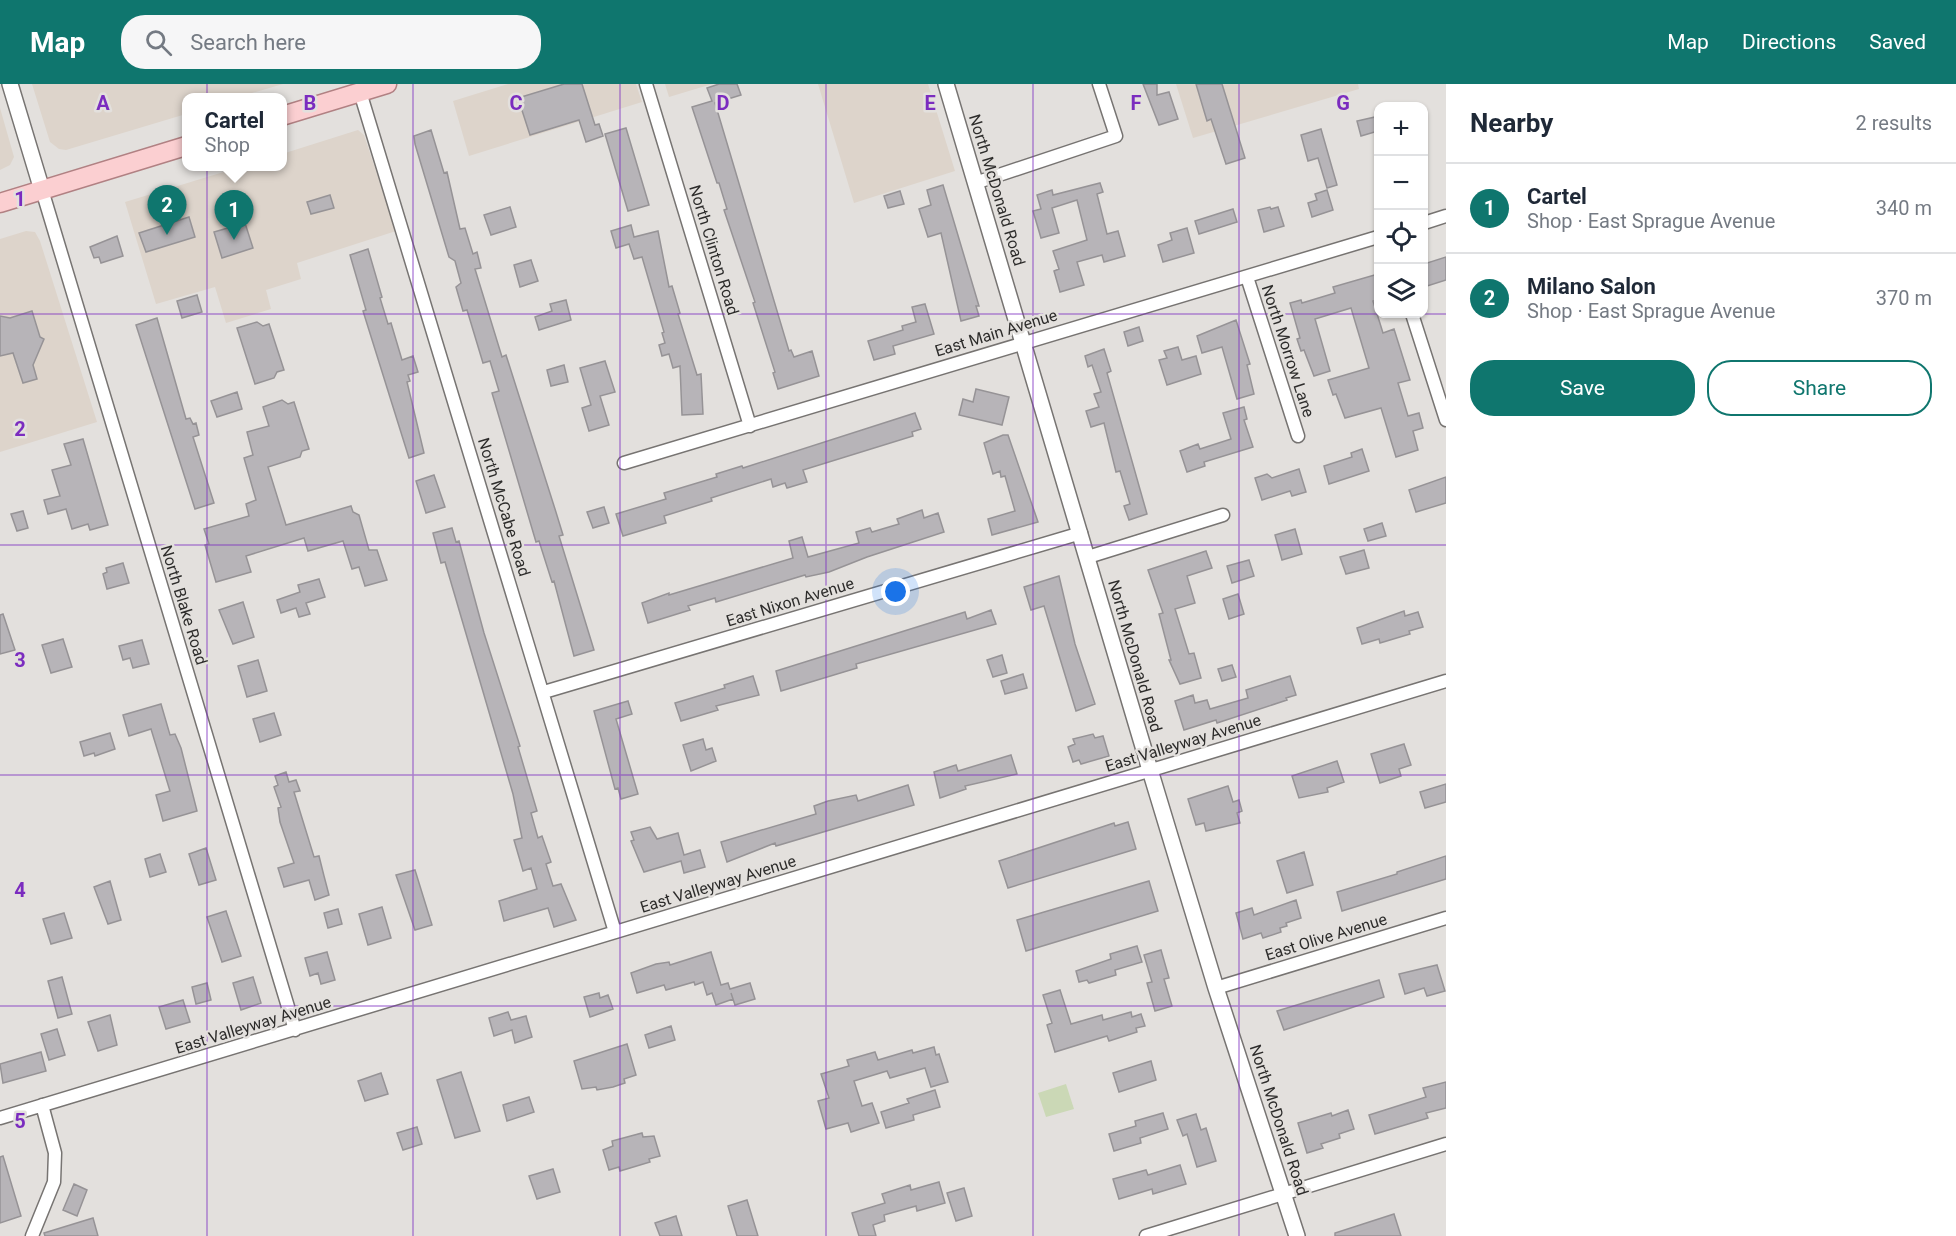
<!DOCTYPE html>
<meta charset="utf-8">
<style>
:root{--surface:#fff;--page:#f6f6f7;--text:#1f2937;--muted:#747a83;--line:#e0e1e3;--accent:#0f766e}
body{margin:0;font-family:Roboto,sans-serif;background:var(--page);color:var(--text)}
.controls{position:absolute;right:18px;top:18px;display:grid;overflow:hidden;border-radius:12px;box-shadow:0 2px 4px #0004}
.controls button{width:54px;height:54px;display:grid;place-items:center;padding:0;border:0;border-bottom:2px solid var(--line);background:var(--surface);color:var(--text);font:30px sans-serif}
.you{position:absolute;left:896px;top:508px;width:21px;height:21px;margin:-15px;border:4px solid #fff;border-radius:50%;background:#1a73e8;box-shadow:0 0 0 9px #1a73e833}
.badge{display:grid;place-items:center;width:39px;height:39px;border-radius:50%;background:var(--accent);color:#fff;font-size:20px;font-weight:700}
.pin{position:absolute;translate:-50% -50px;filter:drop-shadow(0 2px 3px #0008)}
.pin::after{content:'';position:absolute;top:32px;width:21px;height:18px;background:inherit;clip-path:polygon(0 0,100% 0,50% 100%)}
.popup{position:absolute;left:182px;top:9px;width:105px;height:78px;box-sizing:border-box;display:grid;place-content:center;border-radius:12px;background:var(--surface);filter:drop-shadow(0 2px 4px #0005);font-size:20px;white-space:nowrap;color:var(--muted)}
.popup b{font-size:22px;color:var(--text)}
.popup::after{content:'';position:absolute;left:50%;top:100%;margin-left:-12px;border:12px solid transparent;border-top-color:var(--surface)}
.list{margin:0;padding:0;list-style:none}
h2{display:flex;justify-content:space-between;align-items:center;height:78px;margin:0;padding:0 24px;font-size:26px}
h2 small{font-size:20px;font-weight:400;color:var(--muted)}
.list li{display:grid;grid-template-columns:39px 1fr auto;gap:18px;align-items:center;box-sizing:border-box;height:90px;padding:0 24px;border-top:2px solid var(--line)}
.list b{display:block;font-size:22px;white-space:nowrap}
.list p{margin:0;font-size:20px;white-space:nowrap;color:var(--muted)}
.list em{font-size:20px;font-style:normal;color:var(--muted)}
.actions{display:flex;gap:12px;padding:18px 24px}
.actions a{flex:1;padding:14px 0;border:2px solid var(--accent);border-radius:24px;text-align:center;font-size:21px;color:var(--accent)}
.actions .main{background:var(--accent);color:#fff}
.icon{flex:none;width:33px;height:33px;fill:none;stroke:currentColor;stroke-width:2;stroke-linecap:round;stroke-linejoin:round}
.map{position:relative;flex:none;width:1446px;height:1152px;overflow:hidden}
header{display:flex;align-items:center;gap:36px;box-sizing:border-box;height:84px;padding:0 30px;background:var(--accent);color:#fff}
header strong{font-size:28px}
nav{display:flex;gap:33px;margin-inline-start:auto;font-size:21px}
.search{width:420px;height:54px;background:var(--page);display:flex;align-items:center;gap:15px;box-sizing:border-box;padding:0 21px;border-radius:24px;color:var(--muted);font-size:22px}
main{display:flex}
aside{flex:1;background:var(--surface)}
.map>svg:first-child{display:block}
.built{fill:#ddd4cb}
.green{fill:#cbd8b6}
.building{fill:#b7b4b8;stroke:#969396;stroke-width:1.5}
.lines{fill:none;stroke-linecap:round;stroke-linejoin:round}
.minor-casing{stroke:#777472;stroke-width:15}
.tertiary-casing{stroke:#777472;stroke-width:18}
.primary-casing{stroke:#b18183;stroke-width:21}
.minor{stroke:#fff;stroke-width:12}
.tertiary{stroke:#fff;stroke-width:15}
.primary{stroke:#fbcfd1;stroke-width:18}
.grid{fill:none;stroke:#7b2cbf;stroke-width:1.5;stroke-opacity:0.55}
.labels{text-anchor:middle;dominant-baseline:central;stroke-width:5;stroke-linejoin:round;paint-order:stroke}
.street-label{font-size:16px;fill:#2d2c2b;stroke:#e3e0dd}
.grid-label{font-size:20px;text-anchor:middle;font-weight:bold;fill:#7b2cbf;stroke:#e3e0dd;stroke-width:5;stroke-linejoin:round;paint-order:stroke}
</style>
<header>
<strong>Map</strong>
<div class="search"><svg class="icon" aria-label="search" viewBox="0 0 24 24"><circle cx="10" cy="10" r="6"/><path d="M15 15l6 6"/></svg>Search here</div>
<nav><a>Map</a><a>Directions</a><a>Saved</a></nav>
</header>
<main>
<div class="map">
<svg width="1446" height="1152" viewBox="0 0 1446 1152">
<rect width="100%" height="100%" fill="#e3e0dd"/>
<path class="built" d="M32,0H283L238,13L186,14V30L66,66L59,65L50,58Z
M508,0H636L642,18L469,72L453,17Z
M665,0H712L669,13Z
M818,0H928L955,87L854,119Z
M1176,0H1358L1359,5L1193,54Z
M0,24L14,73L10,81L0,86Z
M358,46L364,51L396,147L297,179L301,195L266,206L271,225L226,239L215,203L156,220L125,118L240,83L282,82V70Z
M26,147L35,148L40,157L97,338L0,368V155Z"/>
<path class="green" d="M1066,1000L1074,1025L1046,1033L1038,1009Z"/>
<path class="building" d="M564,0H582L595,41L599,40L603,52L586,58L579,36L530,51L518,14Z
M719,0H737L741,11L715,19L789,267L791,266L794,273L812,267L819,292L778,305L773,289L775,288L753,219L755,218L724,126L727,125L719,99H717L692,23L712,17L707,4Z
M1143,0H1157V11L1169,8L1178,35L1159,41Z
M1196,0H1222L1245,74L1226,80L1211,35L1207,37Z
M1375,33L1378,47L1361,52L1357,37Z
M626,44L649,121L628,127L605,50Z
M1321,45L1337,101L1327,104L1318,74L1308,77L1301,51Z
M431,46L444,89L447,88L460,145L465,144L473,170L477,168L481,184L475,185L502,273L506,271L555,425L563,451L559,452L594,566L574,572L554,497L552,498L539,457L536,458L492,309L499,307L490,277L483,279L467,226L463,227L456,203L461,199L455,177L449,173L415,60L414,52Z
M1100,99L1103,108L1097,110L1107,150L1118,147L1125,172L1104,178L1102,171L1077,178L1084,201L1060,208L1054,187L1059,185L1053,167L1087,156L1077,116L1052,124L1059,149L1041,154L1033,127L1041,125L1037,111L1052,106L1053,111Z
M943,101L979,222H976L979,232L961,237L941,149L928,153L919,125L931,121L927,106Z
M1327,106L1333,126L1312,133L1308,119L1317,116L1315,110Z
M900,107L904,120L888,124L884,112Z
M330,111L334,124L311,130L307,118Z
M510,123L516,143L491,151L484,131Z
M1270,123L1271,125L1278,123L1284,142L1264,148L1258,126Z
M1233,125L1237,138L1199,150L1195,137Z
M189,133L195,153L146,168L139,149Z
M245,139L253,164L222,174L214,148Z
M631,141L634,153L658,147L669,203L672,202L680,229L678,230L697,291L701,290L703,330L682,331L680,282L673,284L669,270L662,272L659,261L665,259L662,249L664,248L642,173L634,175L629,160L616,164L611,147Z
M1187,144L1194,169L1163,178L1158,161L1172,156L1170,149Z
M117,152L123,172L101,179L99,173L94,174L90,163Z
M368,165L382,213L380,214L388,240L391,239L402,276L413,272L418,288L408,291L410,297L407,298L424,369L409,374L363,227L366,226L350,171Z
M1446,173V196L1424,203V180Z
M531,176L538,197L520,203L514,181Z
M1378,190V216L1373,217L1383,249L1394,245L1405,280L1410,296L1398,299L1408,332L1419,329L1423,344L1413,347L1418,366L1396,373L1381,324L1345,334L1336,310L1333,311L1328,296L1369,284L1351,224L1315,235L1330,287L1314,292L1304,266L1301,267L1297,255L1300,254L1290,219L1301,216L1302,219L1335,209L1333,203Z
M197,211L202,228L182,234L177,217Z
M566,216L571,236L539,246L535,233L552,227L550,220Z
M925,220L934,250L893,262L895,270L874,276L868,257L903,246L902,242L916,238L912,223Z
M32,227L40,253L44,255L33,281L37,295L23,299L13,269L0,272V232L10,234Z
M157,234L186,335L190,334L193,340L196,339L199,351L193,353L214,419L195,425L136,241Z
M1236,236L1250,280L1247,281L1254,310L1237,315L1222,263L1202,269L1197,252Z
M257,238L263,242L269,240L284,286L277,288L274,294L255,300L237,244Z
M1139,243L1143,257L1128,262L1124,248Z
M1178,263L1182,276L1196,272L1201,290L1167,301L1159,276L1167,274L1164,267Z
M1104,265L1111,287L1107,289L1147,430L1129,436L1124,422L1130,420L1120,387L1116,388L1104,339L1091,343L1086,327L1099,323L1094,310L1101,308L1092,281L1088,283L1085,272Z
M605,277L615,308L600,312L609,341L589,347L582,324L591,321L580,284Z
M564,281L568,298L551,302L547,286Z
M976,305L1009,313L1002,341L959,331L963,315L973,318Z
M237,308L242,325L217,333L211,317Z
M282,316L288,320L294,318L309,365L302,367L300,373L268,383L286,441L351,422L353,428L359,431L369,466H377L387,496L365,502L359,483L352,485L343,457L308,467L304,454L246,472L251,488L216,498L205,461L209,460L204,445L249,432L246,420L256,416L244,374L253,371L247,348L269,342L263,323Z
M1244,323L1247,335L1244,336L1253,363L1204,378L1205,382L1187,388L1180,367L1198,360L1200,365L1231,355L1223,329Z
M915,329L921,345L912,348L913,352L803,386L807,398L787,404L785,399L773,403L771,395L711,414L712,417L664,432L666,439L623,452L616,430L666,415L664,409L717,393L716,390L742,382L743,384Z
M1003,351H1008L1038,438L992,451L988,435L1015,427L1005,392L1001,393L1000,387L993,390L984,359Z
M83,355L108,441L90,446L88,440L72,445L66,425L48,430L44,416L60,412L52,386L71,381L64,360Z
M1362,365L1369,387L1329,400L1324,382L1352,373L1351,369Z
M1299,385L1306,408L1292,412L1290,407L1262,416L1255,394L1267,390L1272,394Z
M434,391L445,423L426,429L416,397Z
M1446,393V419L1416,428L1409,406Z
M604,423L609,439L593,444L587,428Z
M922,426L924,434L938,429L944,448L867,473L829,488L806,493L805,491L716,518L715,514L688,522L690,526L648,539L642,519L669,509V511L793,474L789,457L802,453L808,473L859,459L856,448L870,444L872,448L899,440L897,435Z
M23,427L28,444L17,447L11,430Z
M1382,439L1386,452L1368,457L1364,445Z
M452,444L456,458L459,457L484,549L520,662L518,663L537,727L531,729L538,754L542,752L551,778L546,780L553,802L561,800L576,836L554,843L548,824L504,837L499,817L537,805L531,784L523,787L514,756L522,754L513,710L445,478L441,479L433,449Z
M1295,445L1302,470L1282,476L1275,451Z
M1364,466L1369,484L1346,490L1340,473Z
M1206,467L1212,484L1187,492L1195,519L1175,525L1189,570L1194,569L1201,594L1180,600L1169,576H1171L1159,530L1163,529L1148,486Z
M1249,476L1254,492L1232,499L1227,482Z
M123,479L129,499L107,505L103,490L107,488L106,484Z
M1059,492L1075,560L1095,620L1076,627L1044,522L1031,526L1024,503Z
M319,495L325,513L306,519L310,530L299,533L296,524L281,529L277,516L300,508L298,501Z
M1238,510L1244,530L1229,535L1223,515Z
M243,518L254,553L233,560L219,526Z
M991,526L996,540L856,580L857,584L781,607L776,587L965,528L967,535Z
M1404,527L1405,532L1418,528L1423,543L1409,547L1410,550L1380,559L1379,555L1362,560L1357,544Z
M3,530L15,566L0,570V531Z
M63,555L72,583L51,589L42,561Z
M142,556L149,580L133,584L130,574L123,576L119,562Z
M1002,571L1007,589L993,593L987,576Z
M258,576L267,607L247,613L238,582Z
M1232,581L1236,593L1222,597L1218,585Z
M1023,590L1027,604L1005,610L1001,597Z
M753,592L759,611L716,622L718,626L681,637L675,619L725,604L724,601Z
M1290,592L1296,611L1286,614L1287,616L1217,639L1216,636L1184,646L1175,617L1193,611L1195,619L1207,616L1210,625L1248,614L1246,606Z
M628,617L632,630L616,635L638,710L621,715L618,704L615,705L594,627Z
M161,620L170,651L175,650L181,664L197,727L163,737L156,711L170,707L151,645L129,652L123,631Z
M274,629L281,651L260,658L253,635Z
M110,649L115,665L95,672L94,669L84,672L80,658Z
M1093,650L1095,654L1103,652L1109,672L1081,680L1079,676L1073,678L1068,663L1075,660L1073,655Z
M703,655L706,666L712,664L716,677L691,687L683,661Z
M1404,660L1411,681L1399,685L1401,692L1380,699L1371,670Z
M1011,671L1017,690L965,702L966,705L940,714L934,688L956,681L958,687Z
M1337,677L1344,698L1327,704L1328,708L1299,714L1292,692Z
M286,688L289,698L296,696L300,707L294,708L314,773L319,772L324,792L329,811L315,816L309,796L284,803L278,784L294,779L280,738L278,724L281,723L274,703L278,701L275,692Z
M1446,700V718L1425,724L1420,708Z
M908,701L914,721L776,762L775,759L727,778L721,758L816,730L814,722L828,717L856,711L858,717Z
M1228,702L1233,718L1239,716L1242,727L1237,729L1240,739L1206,747L1204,739L1196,741L1188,715Z
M1128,738L1136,765L1008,804L999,777L1114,739L1115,742Z
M650,743L657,755L678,749L684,771L700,766L705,783L684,789L681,777L644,788L631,757L634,756L631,748Z
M206,764L216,796L199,801L189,770Z
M1304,768L1313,801L1287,809L1277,777Z
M160,770L166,788L150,793L145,775Z
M1446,772V795L1342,827L1337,808L1397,790V788Z
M415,786L432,841L415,846L396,791Z
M110,797L121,836L108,840L94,803Z
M1149,797L1158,827L1026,867L1017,836Z
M1296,816L1301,834L1286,839L1287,842L1280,844L1281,848L1263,854L1261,849L1243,855L1236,829L1252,824L1254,831Z
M382,823L391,854L368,861L359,830Z
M338,825L342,840L328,844L324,829Z
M226,827L241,872L222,878L207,833Z
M64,829L72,854L51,860L43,835Z
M1137,862L1142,878L1115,886L1116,891L1089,899L1087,896L1079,898L1076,887L1111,875L1110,870Z
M1161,866L1169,894L1164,895L1172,922L1155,927L1147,899L1152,898L1144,871Z
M327,868L335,896L321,900L318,889L310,892L305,874Z
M711,868L721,901L728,899L730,905L750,899L755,915L735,921L731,909L733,915L716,921L712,909L707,911L703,898L695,901L694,898L666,906L664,901L637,909L631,889L656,880L669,878L670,881Z
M1437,881L1445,907L1427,912L1424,904L1405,910L1399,890Z
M62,893L72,930L58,934L48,897Z
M253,893L261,919L241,926L233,899Z
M1379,896L1384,913L1284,946L1277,927Z
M207,899L211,916L196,920L192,903Z
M1060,906L1071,940L1102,931L1103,936L1131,928L1132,933L1141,930L1145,942L1136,944L1137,948L1109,957L1107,952L1055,968L1047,941L1052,939L1043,911Z
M599,909L600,914L608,911L613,925L590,933L584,913Z
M183,916L190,938L166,945L159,923Z
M508,928L511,936L526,932L532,953L515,959L512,946L494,952L489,934Z
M110,931L117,961L98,967L88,938Z
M671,942L675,956L649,964L645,951Z
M57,945L65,971L49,976L41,950Z
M627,960L636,991L624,995L625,999L613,1003L597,1006L596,1003L582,1005L574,977Z
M934,963L936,971L939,970L948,998L931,1003L925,984L890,994L887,987L854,997L862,1022L872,1019L879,1039L851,1048L848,1039L826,1045L818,1017L829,1014L821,990L849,982L847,976L875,968L878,976L912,966L913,969Z
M41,968L46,987L3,999L0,980Z
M1151,977L1156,996L1119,1008L1113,989Z
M461,988L480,1047L455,1054L437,996Z
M381,989L388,1010L365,1017L358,997Z
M1446,998V1024L1426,1029L1428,1034L1375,1050L1369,1031L1426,1013L1423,1004Z
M935,1006L940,1023L913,1031L914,1036L886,1044L881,1028L909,1019L907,1015Z
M529,1013L534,1028L507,1037L503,1021Z
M1348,1026L1354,1045L1339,1050L1340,1054L1321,1060L1323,1064L1307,1069L1298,1039L1331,1029L1332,1032Z
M1163,1029L1168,1045L1140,1054L1141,1059L1114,1067L1109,1050L1136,1042L1135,1037Z
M1196,1030L1201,1046L1206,1044L1216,1077L1197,1083L1187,1050L1183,1052L1177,1036Z
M417,1043L422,1060L403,1066L397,1049Z
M642,1049L643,1053L654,1052L660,1072L649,1075L650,1078L620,1087L619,1083L609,1086L603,1066L613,1062L612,1057Z
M3,1072L21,1132L0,1139V1073Z
M1180,1081L1186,1100L1153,1110L1152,1105L1119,1115L1113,1095L1146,1086L1148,1091Z
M553,1085L560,1108L537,1115L529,1092Z
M939,1098L945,1119L917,1127L916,1122L884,1131L885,1137L873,1141L876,1152H859L852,1129L885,1119L882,1110L910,1101L911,1106Z
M74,1100L87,1106L77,1132L63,1126Z
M964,1104L972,1132L956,1137L947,1109Z
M747,1116L758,1152H737L728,1122Z
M1394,1130L1401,1152H1335V1149Z
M676,1132L682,1152H660L655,1139Z
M93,1134L98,1152H45L44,1149Z"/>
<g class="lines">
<g class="minor-casing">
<path id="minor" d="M646,0L750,342
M360,8L615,848
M975,99L1116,52L1099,0
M42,106L295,946
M1424,139L1446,132
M1247,193L1298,352
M1412,230L1446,336
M624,379L1378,153
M1088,473L1223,431
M544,608L1081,449
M1216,904L1446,834
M0,1034L1446,597
M32,1152L54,1098L55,1069L42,1021
M1146,1152L1446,1060"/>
</g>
<g class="tertiary-casing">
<path id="tertiary" d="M10,0L42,106
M946,0L1150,686L1216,904L1297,1152"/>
</g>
<g class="primary-casing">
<path id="primary" d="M282,32L387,0
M0,119L186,62"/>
</g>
<use href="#minor" class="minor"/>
<use href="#tertiary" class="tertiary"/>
<use href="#primary" class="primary"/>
</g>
<path class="grid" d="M207,0V1152M413,0V1152M620,0V1152M826,0V1152M1033,0V1152M1239,0V1152M0,230H1446M0,461H1446M0,691H1446M0,922H1446"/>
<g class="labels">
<g class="street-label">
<text transform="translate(997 106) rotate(73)">North McDonald Road</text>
<text transform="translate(714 166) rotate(73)">North Clinton Road</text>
<text transform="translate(996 249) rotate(-17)">East Main Avenue</text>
<text transform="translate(1288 267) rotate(72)">North Morrow Lane</text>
<text transform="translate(504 423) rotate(73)">North McCabe Road</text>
<text transform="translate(790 518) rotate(-17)">East Nixon Avenue</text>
<text transform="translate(184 521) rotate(73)">North Blake Road</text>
<text transform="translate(1135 572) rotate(74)">North McDonald Road</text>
<text transform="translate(1183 659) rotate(-17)">East Valleyway Avenue</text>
<text transform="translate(718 800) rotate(-17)">East Valleyway Avenue</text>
<text transform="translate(1326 853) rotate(-17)">East Olive Avenue</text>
<text transform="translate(253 941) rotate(-17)">East Valleyway Avenue</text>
<text transform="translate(1279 1036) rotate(72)">North McDonald Road</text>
</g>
</g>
<g class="grid-label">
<text x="103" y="26">A</text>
<text x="310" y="26">B</text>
<text x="516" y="26">C</text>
<text x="723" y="26">D</text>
<text x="930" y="26">E</text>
<text x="1136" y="26">F</text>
<text x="1343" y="26">G</text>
<text x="20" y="122">1</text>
<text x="20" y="352">2</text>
<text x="20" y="583">3</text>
<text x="20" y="813">4</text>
<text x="20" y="1044">5</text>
</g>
</svg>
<div class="controls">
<button>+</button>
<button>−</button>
<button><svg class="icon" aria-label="locate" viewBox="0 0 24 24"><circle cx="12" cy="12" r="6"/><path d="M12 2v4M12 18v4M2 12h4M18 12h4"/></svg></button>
<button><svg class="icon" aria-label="layers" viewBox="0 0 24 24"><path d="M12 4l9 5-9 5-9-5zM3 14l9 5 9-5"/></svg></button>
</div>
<div class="you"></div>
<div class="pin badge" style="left:234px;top:156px">1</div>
<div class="popup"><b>Cartel</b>Shop</div>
<div class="pin badge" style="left:167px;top:151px">2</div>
</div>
<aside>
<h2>Nearby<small>2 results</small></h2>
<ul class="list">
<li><span class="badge">1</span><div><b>Cartel</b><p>Shop · East Sprague Avenue</p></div><em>340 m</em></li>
<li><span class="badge">2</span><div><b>Milano Salon</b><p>Shop · East Sprague Avenue</p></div><em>370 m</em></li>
</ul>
<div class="actions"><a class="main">Save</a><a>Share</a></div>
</aside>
</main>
